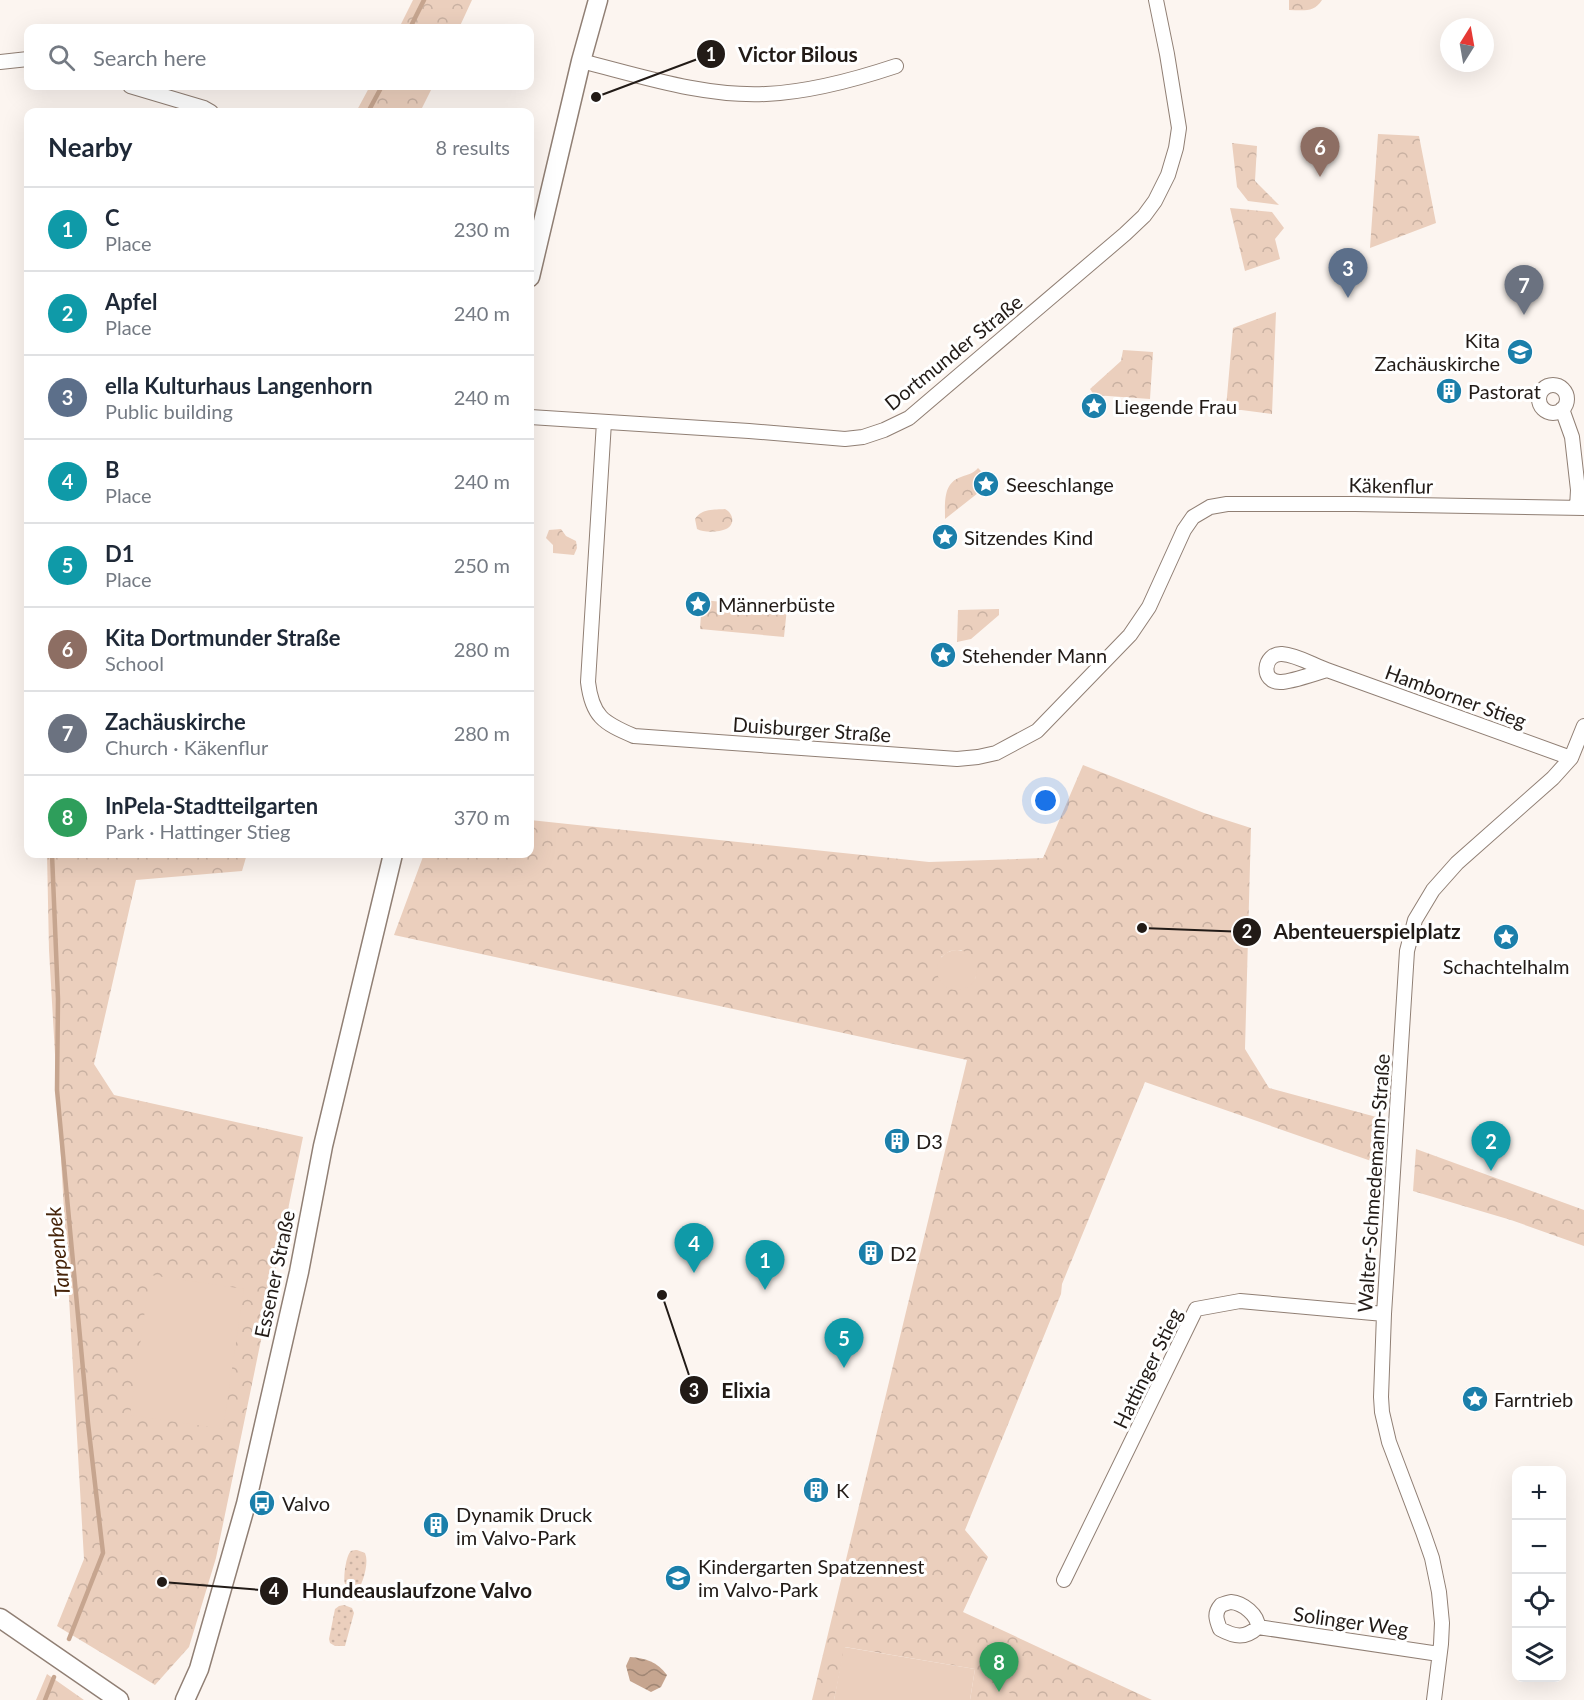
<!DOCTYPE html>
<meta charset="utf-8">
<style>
:root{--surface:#fff;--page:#f2f2f3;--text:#1f2937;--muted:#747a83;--line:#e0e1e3;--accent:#1b7faa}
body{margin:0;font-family:Lato,sans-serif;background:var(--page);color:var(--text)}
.controls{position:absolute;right:18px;bottom:18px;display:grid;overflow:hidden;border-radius:12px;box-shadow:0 6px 24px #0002}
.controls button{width:54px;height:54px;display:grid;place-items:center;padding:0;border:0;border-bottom:2px solid var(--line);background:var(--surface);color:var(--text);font:30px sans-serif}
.compass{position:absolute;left:1440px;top:18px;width:54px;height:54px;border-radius:50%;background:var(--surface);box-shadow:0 6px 24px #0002;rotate:11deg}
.you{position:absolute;left:1046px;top:801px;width:21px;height:21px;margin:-15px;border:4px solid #fff;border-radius:50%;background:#1a73e8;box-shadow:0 0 0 9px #1a73e833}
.badge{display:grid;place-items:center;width:39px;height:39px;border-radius:50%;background:var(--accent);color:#fff;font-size:20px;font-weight:700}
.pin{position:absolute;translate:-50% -50px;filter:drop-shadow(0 2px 3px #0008)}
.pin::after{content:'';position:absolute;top:32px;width:21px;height:18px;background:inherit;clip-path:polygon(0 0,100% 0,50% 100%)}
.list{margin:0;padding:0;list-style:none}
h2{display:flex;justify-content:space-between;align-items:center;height:78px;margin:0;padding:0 24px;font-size:26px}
h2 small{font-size:20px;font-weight:400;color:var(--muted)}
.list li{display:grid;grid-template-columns:39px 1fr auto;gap:18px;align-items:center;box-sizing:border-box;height:84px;padding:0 24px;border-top:2px solid var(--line)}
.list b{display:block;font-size:22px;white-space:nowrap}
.list p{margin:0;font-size:20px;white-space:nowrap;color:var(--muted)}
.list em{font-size:20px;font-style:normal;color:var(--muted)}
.icon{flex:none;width:33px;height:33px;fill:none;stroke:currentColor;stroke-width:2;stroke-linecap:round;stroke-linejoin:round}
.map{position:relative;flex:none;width:1584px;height:1700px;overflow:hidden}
.search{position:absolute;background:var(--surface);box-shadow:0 6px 24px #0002;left:24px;top:24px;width:510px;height:66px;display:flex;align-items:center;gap:15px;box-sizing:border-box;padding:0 21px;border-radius:12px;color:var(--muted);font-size:22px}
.panel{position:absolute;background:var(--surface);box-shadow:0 6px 24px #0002;left:24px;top:108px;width:510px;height:750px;border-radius:12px}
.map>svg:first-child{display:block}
.grass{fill:url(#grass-dots)}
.park{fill:url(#park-crowns);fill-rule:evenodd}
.garden{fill:#ebcfbd}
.water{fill:url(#water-waves)}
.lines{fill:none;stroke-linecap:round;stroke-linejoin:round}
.stream{stroke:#c6a58f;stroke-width:4.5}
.street-casing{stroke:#907f74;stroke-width:16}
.secondary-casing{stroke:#907f74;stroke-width:21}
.street{stroke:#fff;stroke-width:14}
.secondary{stroke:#fff;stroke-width:18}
.labels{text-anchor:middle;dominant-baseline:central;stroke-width:6;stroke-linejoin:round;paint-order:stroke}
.poi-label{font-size:20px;fill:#221b17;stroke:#fff;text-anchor:start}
.street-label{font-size:20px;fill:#221b17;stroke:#fff}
.water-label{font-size:21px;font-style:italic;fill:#46240a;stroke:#fff}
.leader{fill:none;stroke:#221b17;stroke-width:2}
.callout-dot{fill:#221b17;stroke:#fff;stroke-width:2}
.mark-label{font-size:18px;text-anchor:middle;font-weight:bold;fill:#fff}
.callout-label{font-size:21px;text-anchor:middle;font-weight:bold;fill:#221b17;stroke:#fff;stroke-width:6;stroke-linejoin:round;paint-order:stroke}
</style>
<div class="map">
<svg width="1584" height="1700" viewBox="0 0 1584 1700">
<defs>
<pattern id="grass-dots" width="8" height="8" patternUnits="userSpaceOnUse" patternTransform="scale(1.5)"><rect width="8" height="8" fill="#ebcfbd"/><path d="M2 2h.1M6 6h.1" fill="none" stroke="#c9b1a2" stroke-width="1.8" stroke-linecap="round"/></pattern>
<pattern id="park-crowns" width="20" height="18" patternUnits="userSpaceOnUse" patternTransform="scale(1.5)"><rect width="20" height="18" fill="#ebcfbd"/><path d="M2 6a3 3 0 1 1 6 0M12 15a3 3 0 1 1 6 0" fill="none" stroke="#c9b1a2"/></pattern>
<pattern id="water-waves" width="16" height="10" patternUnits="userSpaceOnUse" patternTransform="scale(1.5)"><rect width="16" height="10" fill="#c6a58f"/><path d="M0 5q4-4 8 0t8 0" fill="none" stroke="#a08674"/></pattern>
</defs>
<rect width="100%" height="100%" fill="#fcf5f0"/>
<path class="grass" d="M357,1550L365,1553C369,1562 364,1578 360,1587H349L345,1584C343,1578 346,1555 351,1551C353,1550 355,1550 357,1550Z
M344,1605L352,1608L354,1613L345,1646H335L330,1643L329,1639L335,1609L339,1606Z"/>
<path class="park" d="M413,0H472L459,28H399Z
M1289,0H1322C1314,13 1303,10 1289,10Z
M370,86H433L420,112H356Z
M1378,134L1419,136L1436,223L1370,248Z
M1232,143L1257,146L1255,181L1279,205L1248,201L1237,187Z
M1230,208L1272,212L1284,228L1275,239L1280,259L1245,271Z
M1276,312L1272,414L1226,408L1233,328Z
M1123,350L1153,352L1150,399L1094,395L1090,389L1121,361Z
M978,468L992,482L945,519C945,502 943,483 961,477C968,474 973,474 978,468Z
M725,509C733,513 736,524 726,529C720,532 704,533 697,529L695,519C702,508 714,510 725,509Z
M561,529L566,536L576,541L577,548L574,555L553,553V545L546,538L549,530Z
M702,600L787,608L784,637L700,629Z
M999,609V615L971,639L957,642L958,610Z
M1083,765L1204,813L1251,828L1245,1049L1269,1088L1380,1118L1374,1162L1145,1082L1062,1284L1061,1294L965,1530L988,1557L963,1612L1152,1700H970L975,1669L845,1647L834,1700H812L967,1060L394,935L424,854H530V820L929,862L1043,858ZM961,950C974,960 978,962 975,979L941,957L950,951Z
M47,854H247L242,871L136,880L94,1064L114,1095L303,1137L216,1558L189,1647L155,1685L57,1626L84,1559L49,950Z
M1416,1149L1584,1210V1246L1511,1220L1413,1191Z
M47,1674L84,1700H36Z"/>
<path class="garden" d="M937 970a20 20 0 1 1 40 0a20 20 0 1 1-40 0Z
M150,1275L244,1289L223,1429L130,1415Z
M844,1647L975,1669L970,1700H834Z
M992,1683L1022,1700H990Z"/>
<path class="water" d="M630,1657C646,1658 657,1662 667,1675L661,1687L651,1692L630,1681L626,1666Z"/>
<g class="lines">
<path class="stream" d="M410,28L424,0
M368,112L382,86
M52,854L58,999L57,1090L88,1423L103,1553L69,1639
M45,1700L54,1677"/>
<g class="street-casing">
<path id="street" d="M581,61C641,76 704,97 766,94C810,92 854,80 896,66
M0,62L28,59
M130,86L204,108L211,112
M1539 399a14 14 0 1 1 28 0a14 14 0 1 1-28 0Z
M1562,409L1572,437L1578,490L1577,508
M530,417L749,431L845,439L863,437L884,430L909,418L1125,234L1144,216L1155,201L1168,175L1176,148L1179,128L1167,54L1156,0
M604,422L588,682C592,716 603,723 634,736L957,759L978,757L996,753L1037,731L1130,635L1149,607L1184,530L1193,517L1210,507L1227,504H1355L1584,508
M1327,670C1316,673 1291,682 1281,682C1260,683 1263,653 1282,654C1297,655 1313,665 1327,670L1571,758
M1064,1580L1196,1309L1240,1301L1384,1314
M1258,1627C1245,1639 1235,1637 1220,1629C1216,1619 1214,1613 1221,1605C1224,1604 1229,1602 1231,1602C1243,1603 1258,1615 1258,1627L1439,1654
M1434,1700L1441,1644L1442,1623L1439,1592L1432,1558L1423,1532L1389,1442L1382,1412L1381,1397L1384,1314L1407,951L1415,920L1433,890L1457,863L1553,778L1571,758L1584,726"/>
</g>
<g class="secondary-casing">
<path id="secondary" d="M530,277L581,61L598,0
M0,1618L119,1700
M185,1700L199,1669L246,1504L299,1272L323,1146L393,854"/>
</g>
<use href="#street" class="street"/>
<use href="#secondary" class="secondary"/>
</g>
<defs>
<g id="school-disc" transform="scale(1.35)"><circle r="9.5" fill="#1b7faa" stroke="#fff"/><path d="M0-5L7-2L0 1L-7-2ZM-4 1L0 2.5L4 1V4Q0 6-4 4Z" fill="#fff"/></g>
<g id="building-disc" transform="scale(1.35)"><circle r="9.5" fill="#1b7faa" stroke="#fff"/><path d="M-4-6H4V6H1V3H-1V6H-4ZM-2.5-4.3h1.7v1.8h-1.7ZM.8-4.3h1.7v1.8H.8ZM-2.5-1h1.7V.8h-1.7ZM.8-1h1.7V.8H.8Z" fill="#fff"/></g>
<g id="sight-disc" transform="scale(1.35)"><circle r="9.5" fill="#1b7faa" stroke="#fff"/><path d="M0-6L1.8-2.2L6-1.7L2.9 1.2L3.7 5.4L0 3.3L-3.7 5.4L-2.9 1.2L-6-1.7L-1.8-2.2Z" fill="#fff"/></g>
<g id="bus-disc" transform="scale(1.35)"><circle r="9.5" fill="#1b7faa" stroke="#fff"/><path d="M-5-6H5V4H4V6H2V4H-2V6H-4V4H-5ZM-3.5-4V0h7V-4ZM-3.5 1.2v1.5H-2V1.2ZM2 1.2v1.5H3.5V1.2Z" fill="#fff"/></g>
</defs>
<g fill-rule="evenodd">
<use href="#school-disc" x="1520" y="352"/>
<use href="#building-disc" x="1449" y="391"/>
<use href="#sight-disc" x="1094" y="406"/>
<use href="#sight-disc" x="986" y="484"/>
<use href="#sight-disc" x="945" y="537"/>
<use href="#sight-disc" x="698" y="604"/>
<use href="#sight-disc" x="943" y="655"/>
<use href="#sight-disc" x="1506" y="937"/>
<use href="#building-disc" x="897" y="1141"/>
<use href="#building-disc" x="871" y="1253"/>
<use href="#sight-disc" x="1475" y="1399"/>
<use href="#building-disc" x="816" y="1490"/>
<use href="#bus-disc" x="262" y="1503"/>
<use href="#building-disc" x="436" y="1525"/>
<use href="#school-disc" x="678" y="1578"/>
</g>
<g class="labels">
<g class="poi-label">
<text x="1500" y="340" text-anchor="end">Kita<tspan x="1500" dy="23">Zachäuskirche</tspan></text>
<text x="1468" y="391">Pastorat</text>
<text x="1114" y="406">Liegende Frau</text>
<text x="1006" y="484">Seeschlange</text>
<text x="964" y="537">Sitzendes Kind</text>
<text x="718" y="604">Männerbüste</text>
<text x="962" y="655">Stehender Mann</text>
<text x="1506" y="966" text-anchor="middle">Schachtelhalm</text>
<text x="916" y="1141">D3</text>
<text x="890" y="1253">D2</text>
<text x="1494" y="1399">Farntrieb</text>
<text x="836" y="1490">K</text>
<text x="282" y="1503">Valvo</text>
<text x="456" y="1514">Dynamik Druck<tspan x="456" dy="23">im Valvo-Park</tspan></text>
<text x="698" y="1566">Kindergarten Spatzennest<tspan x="698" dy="23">im Valvo-Park</tspan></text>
</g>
<g class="street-label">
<text transform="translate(953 352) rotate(-39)">Dortmunder Straße</text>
<text transform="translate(1391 485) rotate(1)">Käkenflur</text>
<text transform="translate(1456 696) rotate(20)">Hamborner Stieg</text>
<text transform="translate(812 729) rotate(4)">Duisburger Straße</text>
<text transform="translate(1373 1183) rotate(-86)">Walter-Schmedemann-Straße</text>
<text transform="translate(274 1274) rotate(-78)">Essener Straße</text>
<text transform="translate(1147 1368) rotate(-64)">Hattinger Stieg</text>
<text transform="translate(1351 1621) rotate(8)">Solinger Weg</text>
</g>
<g class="water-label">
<text transform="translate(57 1252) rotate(-96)">Tarpenbek</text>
</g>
</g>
<path class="leader" d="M596 97L711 54M1142 928L1247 932M662 1295L694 1390M162 1582L274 1591"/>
<g class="callout-dot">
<circle cx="596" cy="97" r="6"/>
<circle cx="1142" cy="928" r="6"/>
<circle cx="662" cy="1295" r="6"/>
<circle cx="162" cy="1582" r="6"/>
<circle cx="711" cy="54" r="15"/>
<circle cx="1247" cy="932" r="15"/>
<circle cx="694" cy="1390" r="15"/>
<circle cx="274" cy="1591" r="15"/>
</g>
<g class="mark-label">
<text x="711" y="61">1</text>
<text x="1247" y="938">2</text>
<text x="694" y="1397">3</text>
<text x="274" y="1597">4</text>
</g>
<g class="callout-label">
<text x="798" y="62">Victor Bilous</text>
<text x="1367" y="939">Abenteuerspielplatz</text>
<text x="746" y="1398">Elixia</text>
<text x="417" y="1598">Hundeauslaufzone Valvo</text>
</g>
</svg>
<div class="controls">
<button>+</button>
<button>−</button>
<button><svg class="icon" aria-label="locate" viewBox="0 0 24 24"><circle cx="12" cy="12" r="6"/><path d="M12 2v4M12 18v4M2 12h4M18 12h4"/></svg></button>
<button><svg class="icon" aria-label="layers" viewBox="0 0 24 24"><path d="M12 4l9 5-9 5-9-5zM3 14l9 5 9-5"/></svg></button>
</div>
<svg class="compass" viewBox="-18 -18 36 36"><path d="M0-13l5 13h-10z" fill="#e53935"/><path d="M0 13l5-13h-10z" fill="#747a83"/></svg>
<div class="you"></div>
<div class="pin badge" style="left:765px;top:1290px;background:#0f9aa8">1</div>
<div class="pin badge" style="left:1491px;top:1171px;background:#0f9aa8">2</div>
<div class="pin badge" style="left:1348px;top:298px;background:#5c6f8a">3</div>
<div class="pin badge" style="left:694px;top:1273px;background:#0f9aa8">4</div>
<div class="pin badge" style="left:844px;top:1368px;background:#0f9aa8">5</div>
<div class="pin badge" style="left:1320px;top:177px;background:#8d6e63">6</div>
<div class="pin badge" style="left:1524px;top:315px;background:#6b7280">7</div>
<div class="pin badge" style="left:999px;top:1692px;background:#2e9e5b">8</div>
<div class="search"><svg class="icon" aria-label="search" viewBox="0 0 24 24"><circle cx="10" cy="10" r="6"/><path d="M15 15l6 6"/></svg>Search here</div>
<section class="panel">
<h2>Nearby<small>8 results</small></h2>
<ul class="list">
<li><span class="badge" style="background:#0f9aa8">1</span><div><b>C</b><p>Place</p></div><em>230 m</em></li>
<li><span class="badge" style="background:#0f9aa8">2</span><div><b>Apfel</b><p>Place</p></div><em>240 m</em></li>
<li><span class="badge" style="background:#5c6f8a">3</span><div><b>ella Kulturhaus Langenhorn</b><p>Public building</p></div><em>240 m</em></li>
<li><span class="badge" style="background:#0f9aa8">4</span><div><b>B</b><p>Place</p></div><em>240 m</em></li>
<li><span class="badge" style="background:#0f9aa8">5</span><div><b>D1</b><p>Place</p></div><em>250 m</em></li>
<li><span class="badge" style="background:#8d6e63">6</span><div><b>Kita Dortmunder Straße</b><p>School</p></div><em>280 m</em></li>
<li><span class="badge" style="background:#6b7280">7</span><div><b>Zachäuskirche</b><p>Church · Käkenflur</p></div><em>280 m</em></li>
<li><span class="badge" style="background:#2e9e5b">8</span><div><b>InPela-Stadtteilgarten</b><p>Park · Hattinger Stieg</p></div><em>370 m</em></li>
</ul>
</section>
</div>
